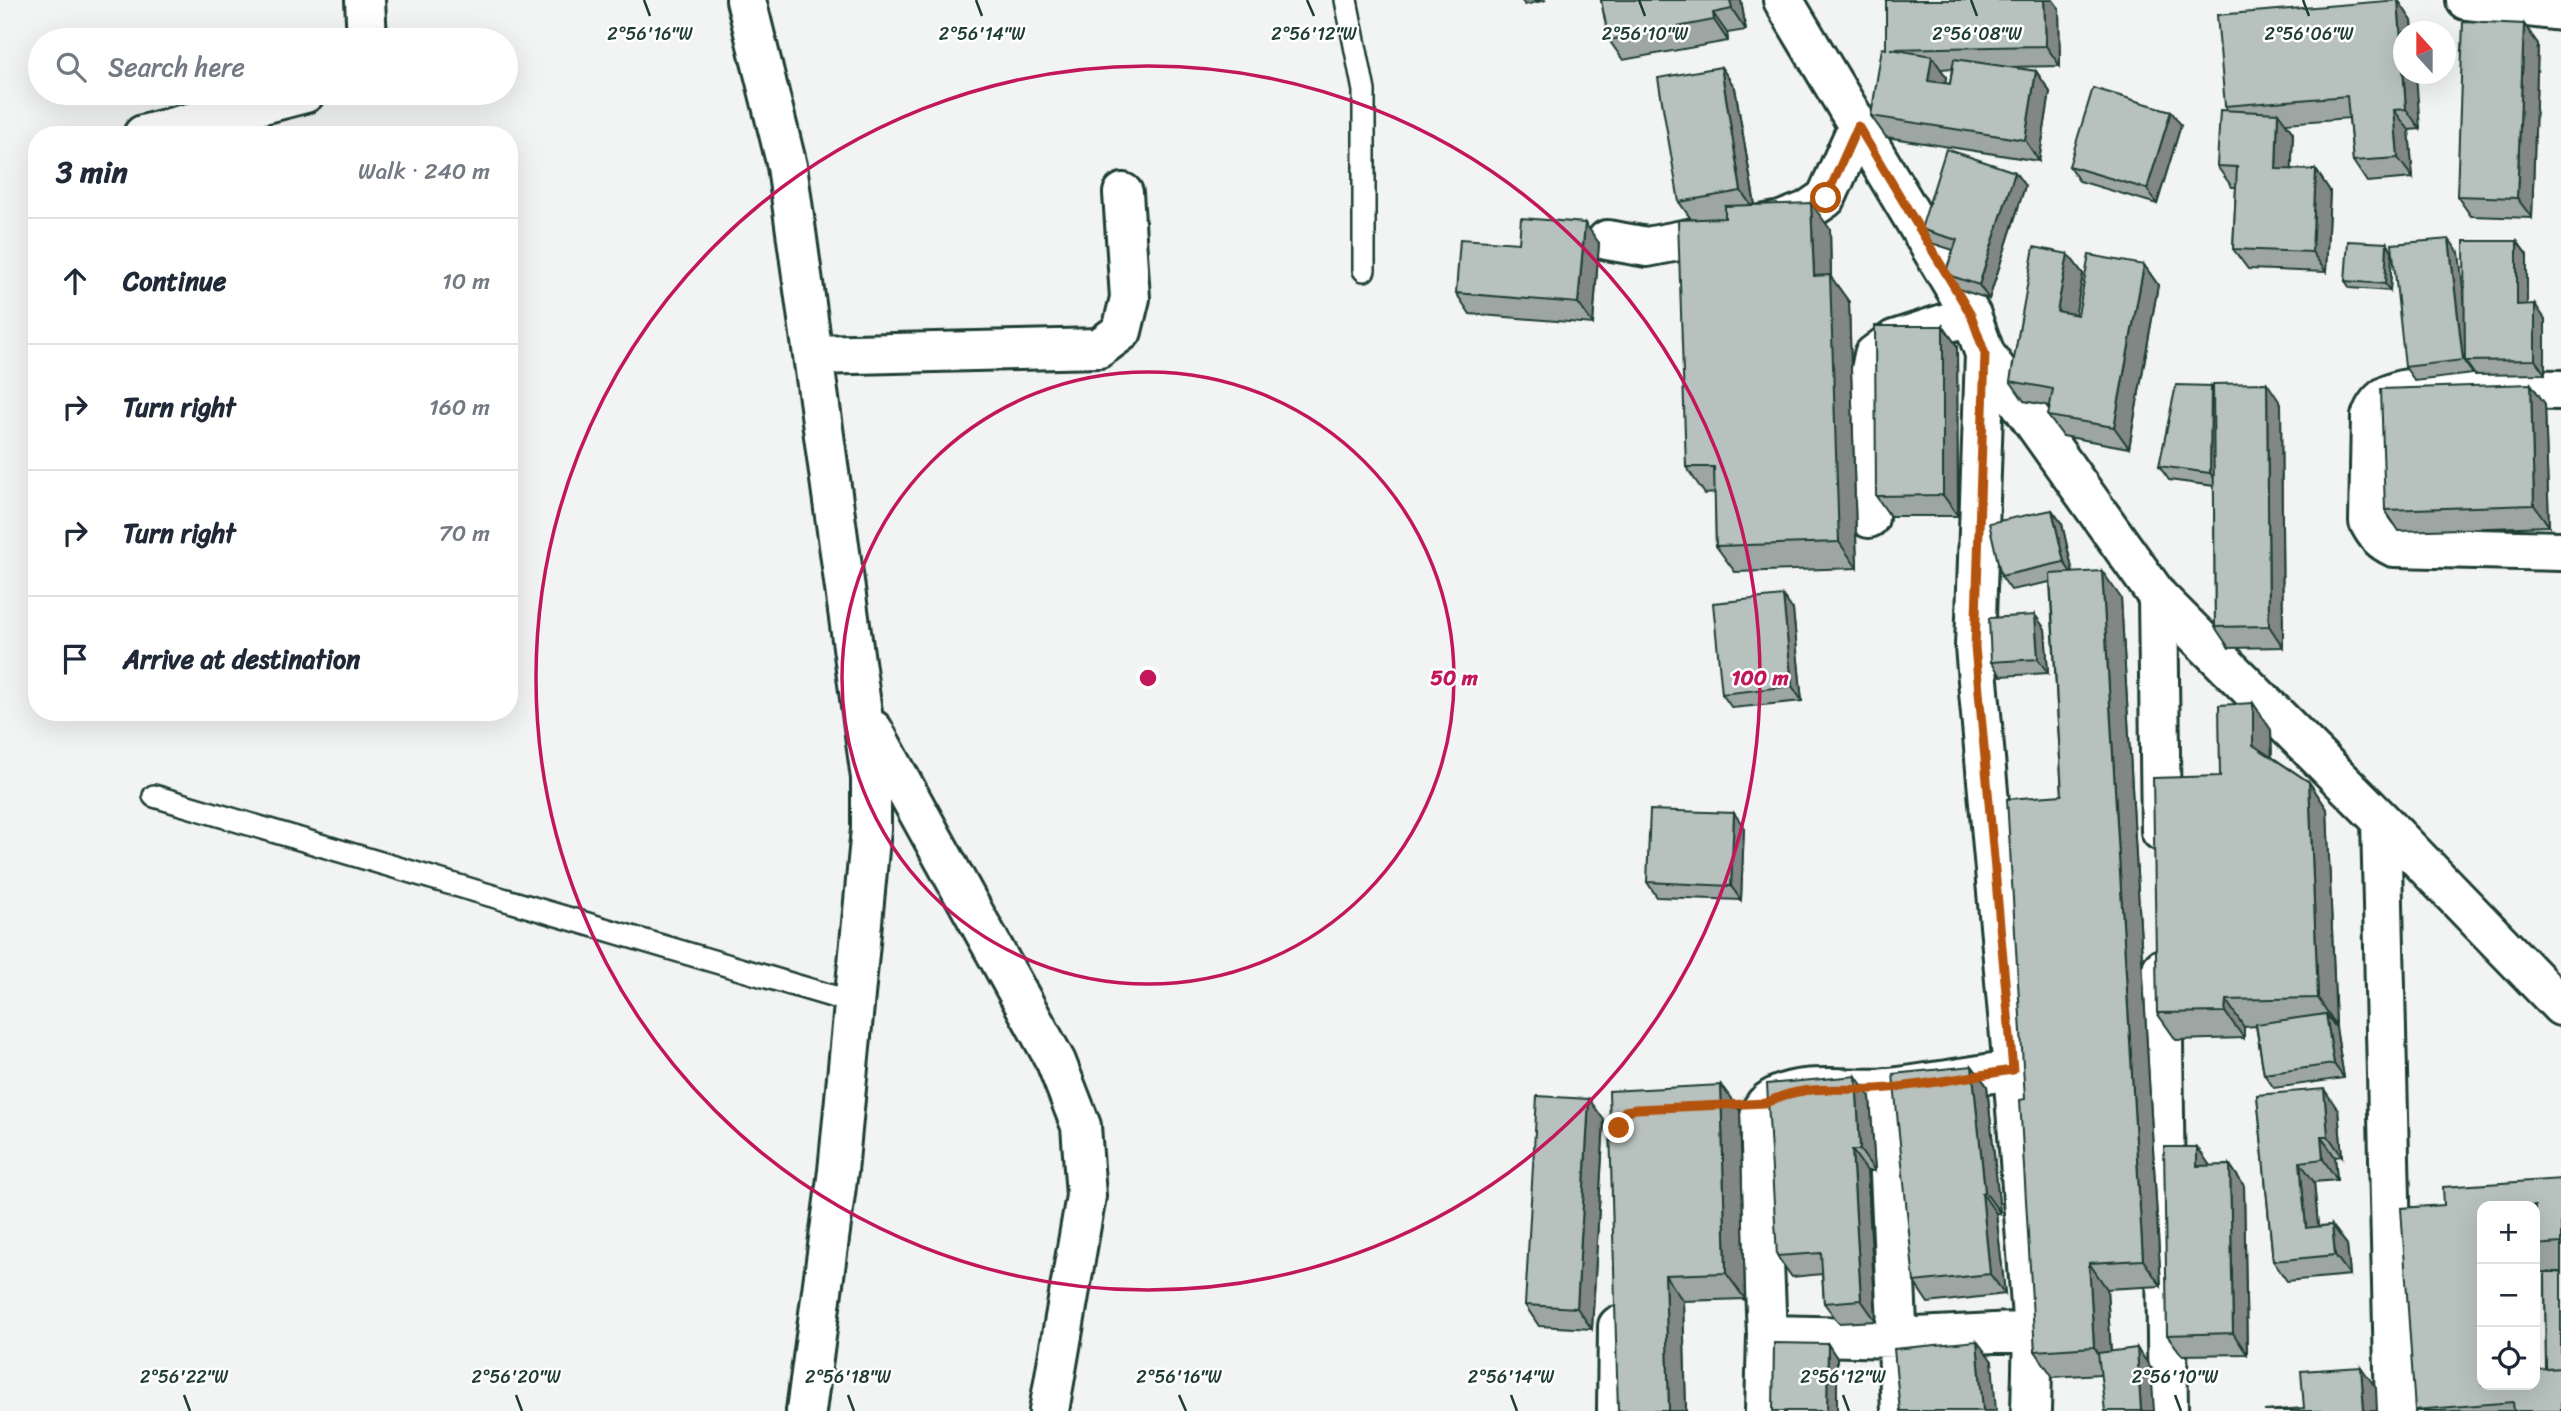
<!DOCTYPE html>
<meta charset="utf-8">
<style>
:root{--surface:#fff;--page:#f6f6f7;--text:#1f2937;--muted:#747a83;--line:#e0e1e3}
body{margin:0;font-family:Sriracha,sans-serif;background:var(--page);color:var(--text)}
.controls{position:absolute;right:21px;bottom:21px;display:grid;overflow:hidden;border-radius:14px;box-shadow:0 7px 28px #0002}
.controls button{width:63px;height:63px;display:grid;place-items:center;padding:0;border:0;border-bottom:2px solid var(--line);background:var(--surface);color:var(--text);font:35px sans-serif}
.compass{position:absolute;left:2393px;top:21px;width:63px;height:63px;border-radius:50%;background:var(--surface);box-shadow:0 7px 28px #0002;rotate:339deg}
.stop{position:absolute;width:21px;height:21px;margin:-16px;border:5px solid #b45309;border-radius:50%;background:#fff}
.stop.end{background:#b45309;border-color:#fff;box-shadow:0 2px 7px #0008}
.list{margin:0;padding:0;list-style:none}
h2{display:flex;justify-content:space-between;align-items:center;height:91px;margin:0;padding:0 28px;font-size:30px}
h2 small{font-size:23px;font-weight:400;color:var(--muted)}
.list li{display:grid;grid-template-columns:46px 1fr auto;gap:21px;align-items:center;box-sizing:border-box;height:126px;padding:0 28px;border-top:2px solid var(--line)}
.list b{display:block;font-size:26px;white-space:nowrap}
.list em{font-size:23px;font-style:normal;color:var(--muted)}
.icon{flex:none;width:38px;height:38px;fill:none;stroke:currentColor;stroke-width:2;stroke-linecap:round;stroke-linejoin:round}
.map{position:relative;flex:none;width:2561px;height:1411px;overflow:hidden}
.search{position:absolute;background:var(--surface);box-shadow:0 7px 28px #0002;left:28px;top:28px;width:490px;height:77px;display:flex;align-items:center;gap:18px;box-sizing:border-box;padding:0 24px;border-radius:38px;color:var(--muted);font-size:26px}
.panel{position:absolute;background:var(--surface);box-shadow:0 7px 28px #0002;left:28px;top:126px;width:490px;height:595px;border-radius:28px}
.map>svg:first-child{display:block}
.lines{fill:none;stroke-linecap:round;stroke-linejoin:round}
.service-casing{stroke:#1f3d34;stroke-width:26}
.minor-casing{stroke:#1f3d34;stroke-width:44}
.service{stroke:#fff;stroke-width:21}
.minor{stroke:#fff;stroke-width:38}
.wall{fill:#9da6a3;stroke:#1f3d34;stroke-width:2;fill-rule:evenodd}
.shaded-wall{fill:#808784;stroke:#1f3d34;stroke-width:2}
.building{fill:#b7c1bd;stroke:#1f3d34;stroke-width:2}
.route{stroke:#b45309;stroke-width:9}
.ticks{fill:none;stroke:#1f3d34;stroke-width:2.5}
.ring{fill:none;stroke:#c2185b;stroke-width:3.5}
.ticks-label{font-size:18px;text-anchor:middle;fill:#1f3d34;stroke:#fff;stroke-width:5;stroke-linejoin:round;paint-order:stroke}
.centre{fill:#c2185b;stroke:#fff;stroke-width:3.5}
.ring-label{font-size:21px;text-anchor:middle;font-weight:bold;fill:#c2185b;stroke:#fff;stroke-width:5;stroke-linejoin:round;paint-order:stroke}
</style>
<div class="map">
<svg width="2561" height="1411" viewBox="0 0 2561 1411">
<rect width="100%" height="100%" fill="#f2f3f3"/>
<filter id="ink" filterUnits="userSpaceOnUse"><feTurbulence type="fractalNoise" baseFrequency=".0143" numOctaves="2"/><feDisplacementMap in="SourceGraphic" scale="14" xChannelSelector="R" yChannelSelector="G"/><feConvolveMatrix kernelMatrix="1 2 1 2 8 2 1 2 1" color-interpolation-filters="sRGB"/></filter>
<g filter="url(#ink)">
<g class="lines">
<g class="service-casing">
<path id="service" d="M1346,0L1364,91V270
M154,796L855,1003"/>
</g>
<g class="minor-casing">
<path id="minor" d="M365,0L367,40
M746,0L787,166L871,778V829L838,1171L806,1411
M1783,0L1971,315L1985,354L2158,597L2381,820L2561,1006
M2466,0L2561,11
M143,135L305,93
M1607,240L1647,247L1781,221L1807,211L1826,198L1858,126
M1985,354L1975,647L2013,1070L2033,1331L2031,1411
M813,355L1099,348L1122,331L1130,298L1123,193
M2561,390L2419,388C2397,389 2379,394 2371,417L2369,522C2376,535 2381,541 2394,547L2561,551
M1869,518L1866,396L1874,355L1894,340L1971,315
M2158,597L2161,831
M873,730L1056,1062L1081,1126L1086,1196L1049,1411
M2381,820L2395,1411
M2162,969L2168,1411
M1886,1088L1901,1411
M1767,1335L1898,1338L2033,1331
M1617,1411L1618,1326
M1765,1411L1767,1335L1759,1142C1759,1130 1757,1110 1768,1102C1796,1079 1855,1092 1890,1088C1931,1083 1972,1076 2013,1070"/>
</g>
<use href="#service" class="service"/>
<use href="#minor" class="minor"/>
</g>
<path class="wall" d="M1521,0H1546L1525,5Z
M1601,0H1741L1746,30L1727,33L1728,41L1623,60L1609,40Z
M2398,0L2412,21L2413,32H2404L2420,129L2409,130L2413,178L2367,182L2353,161L2349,118L2286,123L2293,133L2291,169L2316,170L2330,191L2326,272L2248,269L2233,249L2236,187H2232L2217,166L2228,111L2225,106Z
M2059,8L2060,66L2010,67L2036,71L2050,92L2039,161L1886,137L1871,116L1886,49ZM1952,68L1950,84L1945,83L1946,77L1941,69Z
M2524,24L2538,44L2532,218L2471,216L2457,196Z
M1721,67L1735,88L1755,205L1830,229L1831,277L1849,302L1857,568L1735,572L1716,546L1715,493L1705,494L1686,467L1691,219L1679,202Z
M2181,125L2157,204L2079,181L2069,166Z
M2025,186L1989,299L1955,288L1945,274L1953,250L1931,243L1921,229Z
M2517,241L2527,255V305L2545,319V374L2475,375L2472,371L2473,374L2415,381L2405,367L2459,253L2464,303Z
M1599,243L1593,324L1470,314L1456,293Z
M2387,243L2392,251L2390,291L2350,288L2345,281Z
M2068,254L2083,274L2075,314L2078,315L2144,265L2158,285L2129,448L2063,436L2048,416L2050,406L2024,401L2010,381Z
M1943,326L1957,346L1958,516H1890L1876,496Z
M2531,384L2545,404L2549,526L2399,531L2385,510Z
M2213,389L2281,404L2283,647L2229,648L2215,627L2214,486L2169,480L2159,466Z
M2052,510L2062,524L2073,573L2121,598L2161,1286L2107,1289L2111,1351L2151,1368L2100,1374L2053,1377L2035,1351L2025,1099L2062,795L2050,582L2011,590L2001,576Z
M1793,610L1802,701L1732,708L1722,694Z
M2035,615L2045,629L2048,673L2001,676L1991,662Z
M2253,703L2271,730L2272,757L2309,782L2327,809L2336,1025H2334L2336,1028L2344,1078L2274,1088L2264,1074L2256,1026L2244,1027V1038L2176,1040L2157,1013L2220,776Z
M1744,827L1741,900L1657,897L1647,882Z
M1972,1066L1987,1086L2000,1213H1996L2005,1294L1928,1303L1914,1282Z
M1721,1085L1740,1111L1745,1299L1683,1301L1686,1411H1618Z
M2257,1095L2338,1110L2342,1156L2335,1157L2337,1180L2314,1182L2318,1226L2332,1225L2347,1245L2350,1275L2287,1281L2273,1261Z
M1870,1097L1875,1171H1867L1876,1321L1839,1323L1824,1303L1822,1274L1792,1277L1777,1256Z
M1604,1120L1592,1329L1539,1326L1525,1305Z
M2197,1147L2210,1166L2230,1165L2244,1186L2247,1354L2182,1355L2167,1335Z
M2561,1179V1411H2416L2415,1410L2444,1205ZM2482,1206H2535V1273L2545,1272L2546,1369L2482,1385Z"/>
<path class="shaded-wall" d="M1730,0H1741L1746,30L1732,9Z
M2044,0H2053L2059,8L2060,66L2046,46Z
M2398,0L2412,21L2413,32H2404V74H2416L2420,129L2406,109Z
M1713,13L1727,33L1728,41L1714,20Z
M2524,24L2538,44L2532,218L2517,198Z
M1932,56L1946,77L1943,101L1928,81Z
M1721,67L1735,88L1756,212L1741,191Z
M2036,71L2050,92L2039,161L2025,140Z
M2394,110L2409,130L2413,178L2398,158Z
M2171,111L2181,125L2157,204L2147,189Z
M2278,113L2293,133L2291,189L2276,169Z
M2316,170L2330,191L2326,272L2312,252Z
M2015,172L2025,186L1989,299L1979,285Z
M1811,203L1830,229L1831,277L1849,302L1857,568L1839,542L1814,276Z
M1585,223L1599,243L1593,324L1578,303Z
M2449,239L2459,253L2471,360L2465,361L2472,371L2473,374L2463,360Z
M2517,241L2527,255V319L2517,305Z
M2387,243L2392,251L2390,291L2385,284Z
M2068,254L2083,274L2072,332L2057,311Z
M2144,265L2158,285L2129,448L2114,427Z
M2535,304L2545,319V374L2535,360Z
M1943,326L1957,346L1958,516L1943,495Z
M2267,383L2281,404L2283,647L2269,626Z
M2531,384L2545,404L2549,526L2534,505Z
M2211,386L2221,400L2220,487L2210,473Z
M2052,510L2062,524L2074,577L2064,562Z
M2102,571L2121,598L2161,1286L2143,1260Z
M1783,596L1793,610L1802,701L1792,686Z
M2035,615L2045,629L2048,673L2038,659Z
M2253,703L2271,730L2272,771L2253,745Z
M2309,782L2327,809L2336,1025L2318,998Z
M1734,813L1744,827L1741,900L1731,886Z
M2226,1000L2244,1027V1038L2225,1012Z
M2326,1014L2336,1028L2344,1078L2334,1064Z
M1972,1066L1987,1086L2000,1213L1985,1192Z
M1856,1076L1870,1097L1875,1171L1860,1150Z
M1721,1085L1740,1111L1745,1299L1726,1273Z
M2324,1089L2338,1110L2342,1156L2328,1136Z
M1589,1099L1604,1120L1592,1329L1577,1308Z
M2321,1136L2335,1157L2337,1180L2323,1159Z
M2197,1147L2211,1167L2197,1166Z
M1852,1150L1867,1171L1876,1321L1861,1300Z
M2300,1162L2314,1182L2320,1248L2306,1228Z
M2230,1165L2244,1186L2247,1354L2233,1333Z
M1982,1193L1996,1213L2005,1294L1990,1274Z
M2332,1225L2347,1245L2350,1275L2335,1255Z
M2089,1263L2107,1289L2112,1373L2094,1347Z
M1665,1275L1683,1301L1686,1411H1669Z
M1977,1341L1992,1361L1996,1411H1983Z
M1828,1344L1837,1358V1411H1827Z
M2137,1348L2151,1368L2154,1411H2141Z
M2361,1367L2376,1388L2377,1411H2364Z"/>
<path class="building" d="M1601,0H1730L1732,9L1713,13L1714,20L1609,40Z
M1886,0H2044L2046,46L1891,49L1932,56L1928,81L1950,84L1954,59L2036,71L2025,140L1871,116L1882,48L1886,49Z
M2398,0L2406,109L2394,110L2398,158L2353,161L2347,96L2225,106L2217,15Z
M2463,21L2524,24L2517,198L2457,196Z
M1721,67L1741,191L1679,202L1658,78Z
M2093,88L2171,111L2147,189L2069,166Z
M2220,110L2278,113L2276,169L2316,170L2312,252L2233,249L2237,167L2217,166Z
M1946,149L2015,172L1979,285L1945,274L1957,240L1921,229Z
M1811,203L1814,276L1830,275L1839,542L1716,546L1714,467H1686L1678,220L1725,218V206Z
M1521,218L1585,223L1578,303L1456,293L1460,239L1519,243Z
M2449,239L2463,360L2405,367L2392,244Z
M2348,241L2387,243L2385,284L2345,281Z
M2464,241H2517V305L2535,304V360L2465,361Z
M2034,247L2068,254L2057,311L2078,315L2089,255L2144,265L2114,427L2048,416L2053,389L2010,381Z
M1875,326H1943V495L1876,496Z
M2267,383L2269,626L2215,627L2213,384Z
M2531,384L2534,505L2385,510L2381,389Z
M2176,385L2211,386L2210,473L2159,466Z
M2052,510L2064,562L2001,576L1989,523Z
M2102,571L2143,1260L2089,1263L2094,1347L2035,1351L2020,1100L2025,1099L2007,799L2062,795L2050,574Z
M1783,596L1792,686L1722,694L1713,603Z
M2035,615L2038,659L1991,662L1989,618Z
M2253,703V745L2309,782L2318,998L2226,1000L2225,1012L2157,1013L2153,778L2220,776L2219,705Z
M1650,810L1734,813L1731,886L1647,882Z
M2326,1014L2334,1064L2264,1074L2256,1024Z
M1972,1066L1985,1192L1982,1193L1990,1274L1914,1282L1893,1074Z
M1856,1076L1860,1150H1852L1861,1300L1824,1303L1821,1253L1777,1256L1767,1084Z
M1721,1085L1726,1273L1665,1275L1669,1411H1618L1609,1091Z
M2324,1089L2328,1136H2321L2323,1159L2300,1162L2306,1228L2332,1225L2335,1255L2273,1261L2257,1095Z
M1537,1096L1589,1099L1577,1308L1525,1305Z
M2164,1147H2197V1166L2230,1165L2233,1333L2167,1335Z
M2561,1179V1243L2535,1245V1206H2482V1385H2535V1370L2561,1368V1411H2514L2513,1402L2415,1410L2401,1208L2444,1205L2443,1187Z
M2545,1272H2561V1368L2546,1369Z
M1977,1341L1983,1411H1900L1894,1349Z
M1774,1343L1828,1344L1827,1411H1773Z
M2137,1348L2141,1411H2105L2098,1353Z
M2361,1367L2364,1411H2264L2304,1408L2301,1371Z"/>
</g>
<g class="lines" filter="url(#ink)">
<path class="route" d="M1619,1128L1621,1118L1625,1111L1636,1109L1766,1103C1807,1081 1845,1093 1889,1088C1930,1084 1972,1076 2013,1070L1975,647L1985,354L1971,315L1858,126L1826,198"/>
</g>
<path class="ticks" d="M644,0L650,16M976,0L982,16M1307,0L1314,16M1639,0L1645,16M1971,0L1977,16M2303,0L2309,16M184,1395L190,1411M516,1395L522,1411M848,1395L854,1411M1179,1395L1186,1411M1511,1395L1517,1411M1843,1395L1849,1411M2175,1395L2181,1411"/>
<g class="ring">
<circle cx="1148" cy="678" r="306"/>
<circle cx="1148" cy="678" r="612"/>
</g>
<g class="ticks-label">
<text x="650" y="40">2°56'16"W</text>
<text x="982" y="40">2°56'14"W</text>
<text x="1314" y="40">2°56'12"W</text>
<text x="1645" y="40">2°56'10"W</text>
<text x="1977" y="40">2°56'08"W</text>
<text x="2309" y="40">2°56'06"W</text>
<text x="184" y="1383">2°56'22"W</text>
<text x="516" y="1383">2°56'20"W</text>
<text x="848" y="1383">2°56'18"W</text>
<text x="1179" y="1383">2°56'16"W</text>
<text x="1511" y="1383">2°56'14"W</text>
<text x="1843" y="1383">2°56'12"W</text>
<text x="2175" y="1383">2°56'10"W</text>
</g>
<circle cx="1148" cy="678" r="10" class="centre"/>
<g class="ring-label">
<text x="1454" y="685">50 m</text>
<text x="1760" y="685">100 m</text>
</g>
</svg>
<div class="controls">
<button>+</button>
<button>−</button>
<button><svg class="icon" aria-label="locate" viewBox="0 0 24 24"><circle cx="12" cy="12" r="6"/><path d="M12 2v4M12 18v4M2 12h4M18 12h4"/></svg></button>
</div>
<svg class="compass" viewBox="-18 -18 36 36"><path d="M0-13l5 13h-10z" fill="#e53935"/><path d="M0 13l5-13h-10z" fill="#747a83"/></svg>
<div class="stop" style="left:1826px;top:198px"></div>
<div class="stop end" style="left:1619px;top:1128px"></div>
<div class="search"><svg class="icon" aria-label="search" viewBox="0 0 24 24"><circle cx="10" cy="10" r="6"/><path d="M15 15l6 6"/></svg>Search here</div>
<section class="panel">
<h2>3 min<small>Walk · 240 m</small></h2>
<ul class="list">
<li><svg class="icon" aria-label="ahead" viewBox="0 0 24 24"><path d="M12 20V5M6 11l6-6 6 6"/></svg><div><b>Continue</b></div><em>10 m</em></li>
<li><svg class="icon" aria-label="right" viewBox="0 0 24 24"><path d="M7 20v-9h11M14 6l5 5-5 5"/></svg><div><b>Turn right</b></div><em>160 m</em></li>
<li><svg class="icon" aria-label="right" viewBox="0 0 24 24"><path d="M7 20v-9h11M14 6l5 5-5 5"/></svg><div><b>Turn right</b></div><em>70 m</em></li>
<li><svg class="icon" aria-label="arrive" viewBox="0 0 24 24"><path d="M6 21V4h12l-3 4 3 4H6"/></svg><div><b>Arrive at destination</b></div></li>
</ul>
</section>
</div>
